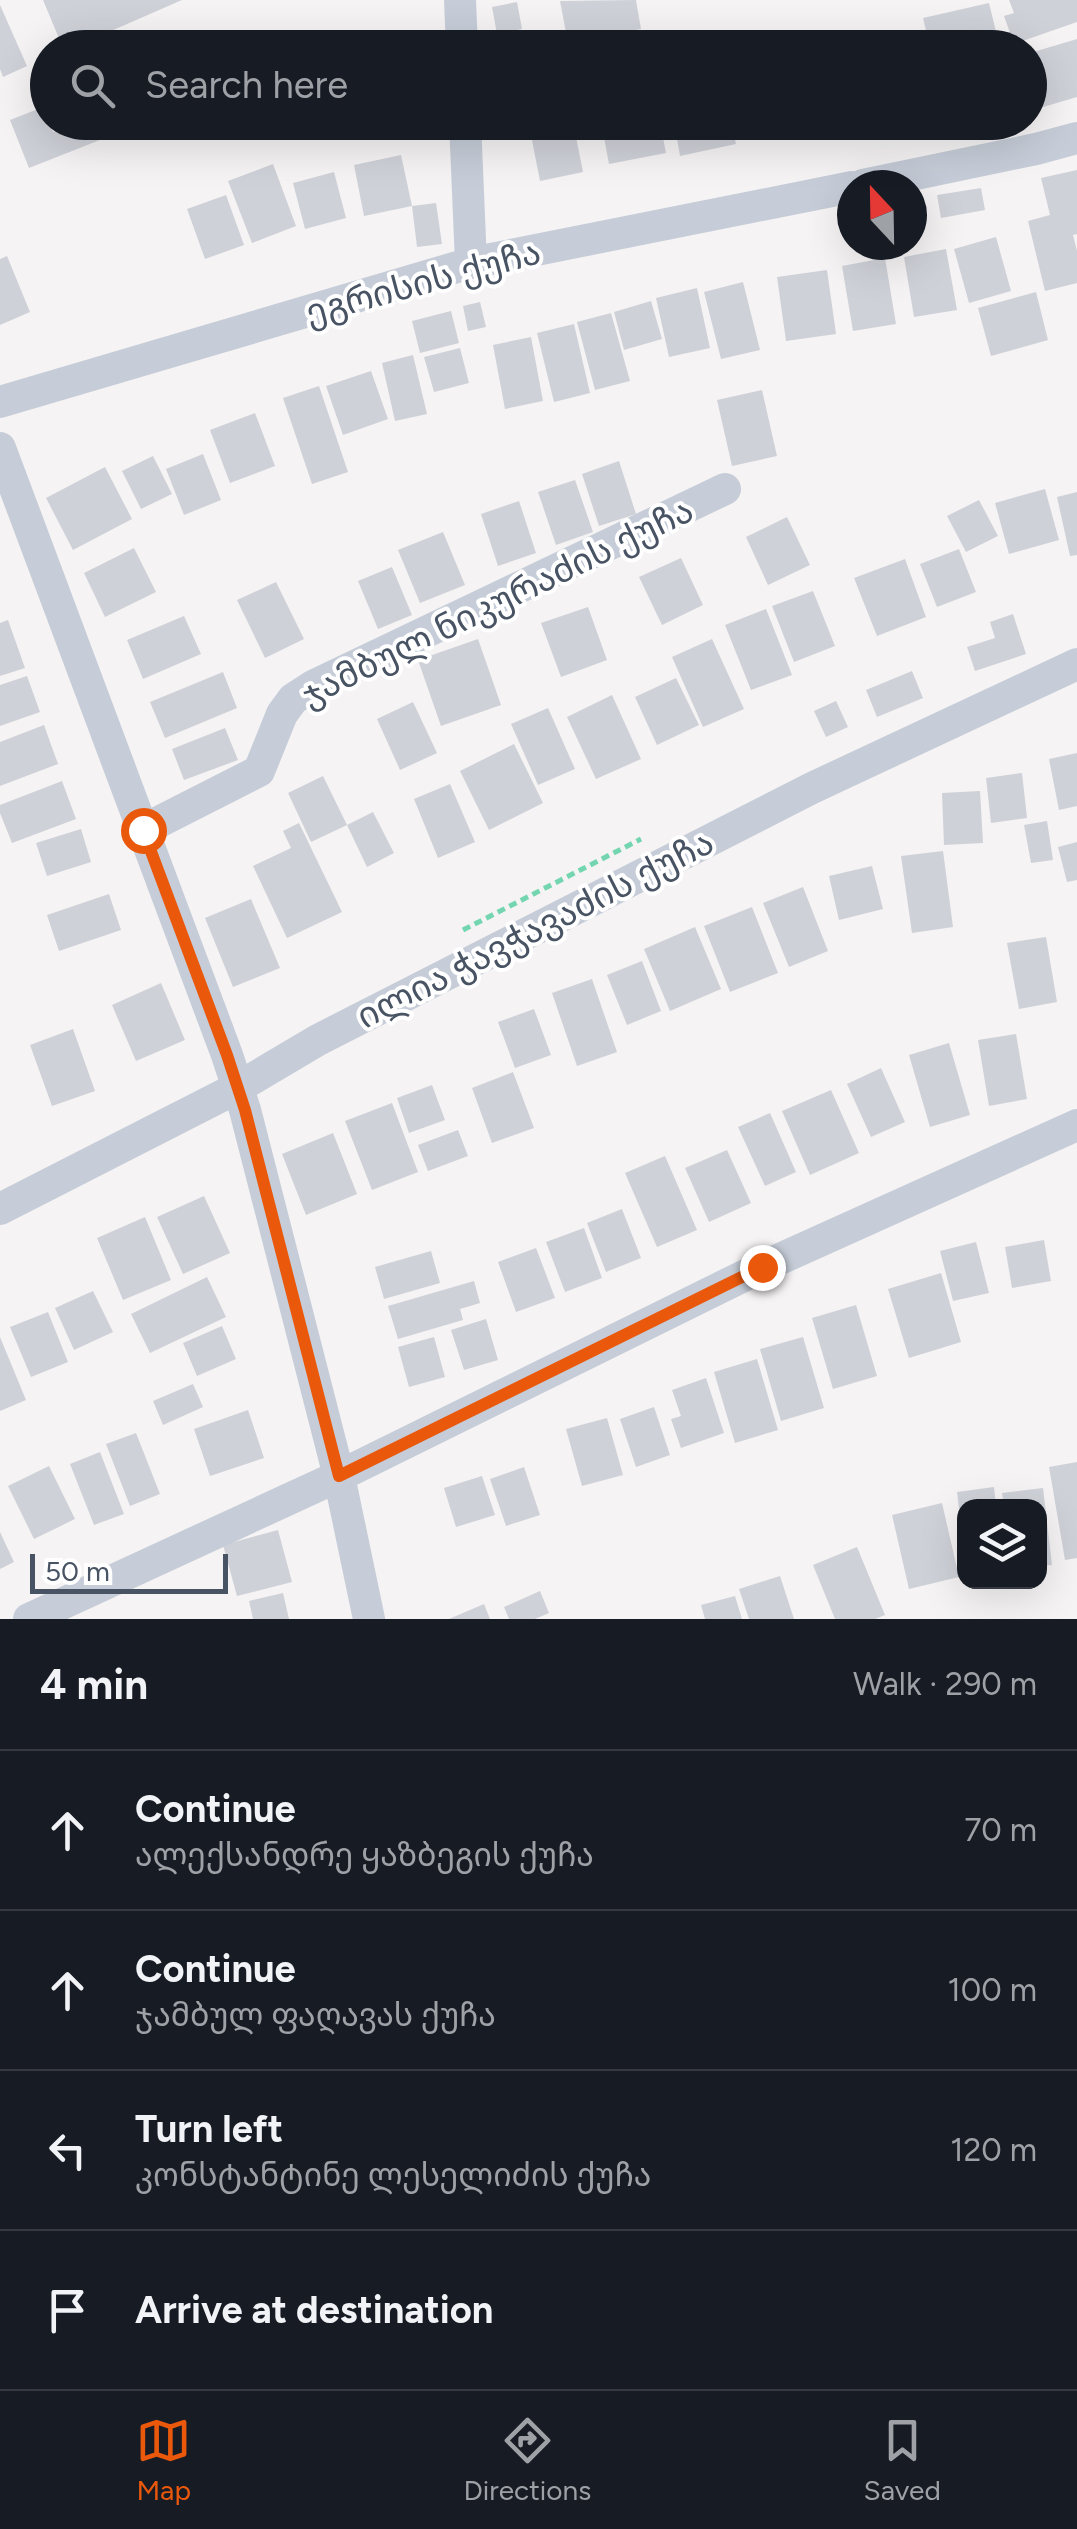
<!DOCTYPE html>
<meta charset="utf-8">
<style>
:root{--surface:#171b24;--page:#242831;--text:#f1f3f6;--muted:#9ea1a6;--line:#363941;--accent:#ea580c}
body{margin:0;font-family:Figtree,"Noto Sans Georgian",sans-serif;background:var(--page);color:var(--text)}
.controls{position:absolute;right:30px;bottom:30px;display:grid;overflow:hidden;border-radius:20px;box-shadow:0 10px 40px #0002}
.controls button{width:90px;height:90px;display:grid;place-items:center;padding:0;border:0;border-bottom:2px solid var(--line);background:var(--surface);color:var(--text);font:50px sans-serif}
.compass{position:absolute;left:837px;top:170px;width:90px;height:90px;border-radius:50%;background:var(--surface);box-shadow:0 10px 40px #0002;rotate:338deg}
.scale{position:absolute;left:30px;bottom:25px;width:198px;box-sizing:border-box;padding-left:10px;border:5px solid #485363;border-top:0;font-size:28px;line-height:35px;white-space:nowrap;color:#485363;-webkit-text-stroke:8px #fff;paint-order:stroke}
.stop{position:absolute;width:30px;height:30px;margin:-22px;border:8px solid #ea580c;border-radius:50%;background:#fff}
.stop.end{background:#ea580c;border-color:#fff;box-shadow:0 2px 10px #0008}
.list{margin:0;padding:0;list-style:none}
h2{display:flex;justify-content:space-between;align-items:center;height:130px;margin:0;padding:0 40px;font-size:42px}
h2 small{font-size:32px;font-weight:400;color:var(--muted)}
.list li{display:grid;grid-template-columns:65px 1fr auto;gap:30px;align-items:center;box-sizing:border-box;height:160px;padding:0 40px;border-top:2px solid var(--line)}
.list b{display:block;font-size:38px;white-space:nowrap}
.list p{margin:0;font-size:32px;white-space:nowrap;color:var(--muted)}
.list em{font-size:32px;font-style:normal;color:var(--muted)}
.icon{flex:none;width:55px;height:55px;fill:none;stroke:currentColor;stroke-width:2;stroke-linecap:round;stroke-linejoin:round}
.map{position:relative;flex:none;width:1077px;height:1619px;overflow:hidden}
.search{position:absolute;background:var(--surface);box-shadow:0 10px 40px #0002;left:30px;right:30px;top:30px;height:110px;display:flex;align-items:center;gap:25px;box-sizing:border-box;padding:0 35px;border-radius:55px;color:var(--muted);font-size:38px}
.sheet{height:770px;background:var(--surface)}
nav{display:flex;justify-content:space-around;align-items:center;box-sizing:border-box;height:140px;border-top:2px solid var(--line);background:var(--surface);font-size:28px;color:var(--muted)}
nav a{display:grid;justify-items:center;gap:5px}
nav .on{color:var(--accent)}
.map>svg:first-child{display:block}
.building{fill:#cfd1d8}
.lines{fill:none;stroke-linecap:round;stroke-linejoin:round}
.path{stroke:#74d6b0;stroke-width:5;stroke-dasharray:8 5;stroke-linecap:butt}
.minor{stroke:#c6cdd8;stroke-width:32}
.route{stroke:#ea580c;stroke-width:12}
.labels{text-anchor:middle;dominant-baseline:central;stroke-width:8;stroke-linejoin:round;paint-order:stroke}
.street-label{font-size:35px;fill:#485363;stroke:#fff}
</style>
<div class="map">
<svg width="1077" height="1619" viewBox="0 0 1077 1619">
<rect width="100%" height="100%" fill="#f5f3f3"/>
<path class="building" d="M43,0H182L72,48H63Z
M636,0L641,29L568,43L560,1Z
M1009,0H1077V22L1014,44L1004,16L1014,13Z
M517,2L522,29L497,34L492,7Z
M989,3L1000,48H930L923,18Z
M0,5L27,66L3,77L0,69Z
M913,31L916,48H868L867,40Z
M841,33L843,48H800L799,41Z
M1077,39V97L1033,110L1030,100V53Z
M43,107L53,132L78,122L143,123L29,168L10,120Z
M567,122H573L583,172L540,181L530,130Z
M601,122H660L666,153L609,164Z
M674,122H731L736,144L680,156Z
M401,155L412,206L364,216L354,165Z
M273,164L296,226L252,243L228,181Z
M1077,170V234L1073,235L1077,251V283L1045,291L1028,221L1050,215L1041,178Z
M334,172L346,218L305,229L293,183Z
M981,188L985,210L941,218L937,195Z
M226,195L244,245L205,259L187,209Z
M436,203L442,244L417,247L412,206Z
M996,237L1011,291L969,303L954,249Z
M946,249L957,310L914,317L904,257Z
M7,256L30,312L0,325V259Z
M885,258L896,324L853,331L842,266Z
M827,270L836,334L786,341L777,277Z
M743,282L760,350L721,359L704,292Z
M697,288L710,348L669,357L656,298Z
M1036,292L1048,340L991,356L978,308Z
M651,301L662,339L624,350L614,312Z
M480,302L486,327L468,331L463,306Z
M451,311L459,343L420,353L412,321Z
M611,313L630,381L595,390L577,322Z
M574,324L590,393L554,402L537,333Z
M531,337L543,401L505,409L493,345Z
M460,348L469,383L434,392L424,357Z
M413,355L427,414L395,421L382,363Z
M371,371L388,419L343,435L326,386Z
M319,386L348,472L312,484L283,398Z
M762,390L777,456L732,466L717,400Z
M255,413L275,466L230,483L210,430Z
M203,454L221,500L184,515L166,469Z
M153,456L172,494L141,509L122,471Z
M619,461L636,514L599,526L582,474Z
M105,467L132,519L73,550L46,498Z
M575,480L593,532L556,545L538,492Z
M1045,489L1059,540L1009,554L995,503Z
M1077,492V555L1070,556L1057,497Z
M979,500L998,536L966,552L947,516Z
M519,501L536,553L498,566L481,514Z
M787,517L810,565L768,585L746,537Z
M443,532L465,585L420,603L398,550Z
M134,548L156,592L105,617L84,573Z
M959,549L976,592L937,607L920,564Z
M681,558L703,605L662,625L639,577Z
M905,559L926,617L877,636L854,578Z
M392,567L412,615L378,629L358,581Z
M276,582L304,639L265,658L237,600Z
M813,591L835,646L794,662L772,606Z
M588,607L607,660L561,677L541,623Z
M766,609L792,675L751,690L725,625Z
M1013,614L1026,654L975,671L967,647L995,638L990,622Z
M184,616L201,654L143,679L127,640Z
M8,620L25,668L0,676V623Z
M478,639L501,705L441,726L418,660Z
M712,639L744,709L703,727L672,657Z
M912,671L923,698L877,717L866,690Z
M223,672L237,708L165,738L150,702Z
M27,676L40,712L0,726V685Z
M676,678L699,725L657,745L635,697Z
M612,695L641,759L596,779L567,717Z
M836,701L848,727L826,737L814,711Z
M413,702L437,753L400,770L377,719Z
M548,708L575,769L538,785L511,724Z
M44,725L58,764L0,786V742Z
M225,728L238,760L184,780L172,749Z
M514,744L543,803L489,830L460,771Z
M1077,753V806L1059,810L1049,759Z
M1022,773L1027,818L991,823L986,778Z
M323,776L347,825L311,842L288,793Z
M62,781L76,819L12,843L0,813V805Z
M450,784L475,842L438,858L414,799Z
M980,791L983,843L944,845L942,793Z
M373,812L394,853L367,867L347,825Z
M1047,821L1053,860L1031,863L1024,825Z
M299,823L342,912L287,938L253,866L291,848L283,831Z
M81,829L91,862L47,876L36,843Z
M1077,842V880L1067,882L1058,847Z
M943,851L953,927L912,933L901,856Z
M872,866L883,909L839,920L829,876Z
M803,887L828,951L789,967L763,903Z
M109,894L121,930L59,951L47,915Z
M251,899L280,968L233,987L205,918Z
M752,907L778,973L730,992L704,926Z
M695,927L721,989L670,1011L644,949Z
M1046,937L1057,1002L1019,1009L1007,943Z
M642,961L661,1011L627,1025L607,975Z
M592,979L617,1052L577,1066L552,993Z
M161,983L185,1040L136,1061L112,1005Z
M534,1009L551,1055L515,1068L498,1022Z
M73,1029L95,1091L52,1106L30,1045Z
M1016,1034L1027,1099L989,1106L978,1040Z
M949,1043L970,1115L930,1127L909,1055Z
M881,1068L905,1122L871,1137L847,1084Z
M513,1072L534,1128L492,1143L472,1088Z
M432,1085L445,1120L409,1133L397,1098Z
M831,1090L859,1153L810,1175L782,1111Z
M392,1103L418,1172L372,1190L345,1121Z
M770,1113L796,1172L765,1186L738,1127Z
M458,1130L468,1156L428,1171L418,1145Z
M333,1133L357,1194L306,1215L282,1154Z
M727,1150L751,1203L709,1222L685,1168Z
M665,1156L697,1230L657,1247L625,1173Z
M204,1196L230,1253L183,1274L157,1217Z
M622,1209L641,1258L606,1272L587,1223Z
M145,1217L171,1280L123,1300L97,1238Z
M584,1228L602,1278L565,1292L546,1242Z
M1044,1240L1051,1281L1012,1288L1005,1247Z
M976,1242L989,1293L953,1301L940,1251Z
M536,1248L555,1298L516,1312L498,1262Z
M431,1251L440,1283L384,1299L375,1267Z
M941,1273L961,1342L909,1358L888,1289Z
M207,1277L226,1317L150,1353L131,1314Z
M474,1281L480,1303L460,1309L463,1320L398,1339L388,1306Z
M93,1291L113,1332L74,1350L55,1308Z
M856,1305L877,1376L833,1389L812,1318Z
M48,1312L68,1362L31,1377L10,1327Z
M486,1319L498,1360L464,1370L451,1330Z
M222,1326L236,1359L197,1376L183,1343Z
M0,1337L26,1400L0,1411Z
M434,1337L445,1377L409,1387L398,1347Z
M803,1337L824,1408L781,1421L760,1349Z
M757,1359L778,1430L735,1443L714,1372Z
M706,1378L724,1433L681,1448L671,1419L681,1416L672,1390Z
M193,1384L203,1407L163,1425L153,1401Z
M654,1407L670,1455L636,1467L620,1419Z
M248,1410L264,1458L210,1476L194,1429Z
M607,1418L623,1475L582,1486L566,1429Z
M136,1433L160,1494L130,1506L106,1444Z
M100,1452L124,1514L94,1525L70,1464Z
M1077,1462V1558L1065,1560L1049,1467Z
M49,1466L75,1519L34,1539L8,1486Z
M524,1467L540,1515L506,1526L490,1479Z
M482,1476L495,1515L456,1527L444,1488Z
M994,1487L996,1506H964V1533H962L957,1492Z
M1043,1488L1052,1565L1040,1566V1506H1004L1002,1493Z
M942,1503L959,1577L909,1589L892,1515Z
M278,1530L292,1582L237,1596L223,1545Z
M0,1532L14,1562L0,1569Z
M857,1547L885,1615L875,1619H835L813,1565Z
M780,1576L794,1619H749L739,1589Z
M540,1591L549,1613L535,1619H509L504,1607Z
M283,1593L289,1619H253L249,1601Z
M735,1596L742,1619H705L701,1605Z
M484,1604L490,1619H449Z"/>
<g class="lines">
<path class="path" d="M463,930L641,839"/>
<path class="minor" d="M460,0L462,48
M465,122L471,263
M863,185L1036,149L1077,138
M0,402L471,263L852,187
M0,448L227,1055L245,1110L339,1476L369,1619
M143,830L259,771L282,714L293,699L313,686L725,489
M0,1209L237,1088L318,1040L812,788L1077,664
M29,1619L339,1476L762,1267L1077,1125"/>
</g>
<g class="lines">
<path class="route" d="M143,830L227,1055L245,1110L339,1476L762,1267"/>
</g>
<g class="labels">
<g class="street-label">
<text transform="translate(423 282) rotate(-15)">ეგრისის ქუჩა</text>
<text transform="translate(497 602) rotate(-26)">ჯამბულ ნიკურაძის ქუჩა</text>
<text transform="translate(535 929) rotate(-27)">ილია ჭავჭავაძის ქუჩა</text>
</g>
</g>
</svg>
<div class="controls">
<button><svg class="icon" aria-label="layers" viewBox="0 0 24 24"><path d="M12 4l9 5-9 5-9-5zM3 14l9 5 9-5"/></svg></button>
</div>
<svg class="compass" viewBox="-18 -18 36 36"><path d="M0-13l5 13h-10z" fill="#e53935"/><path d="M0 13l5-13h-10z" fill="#9ea1a6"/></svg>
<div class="scale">50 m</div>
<div class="stop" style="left:143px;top:830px"></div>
<div class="stop end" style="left:762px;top:1267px"></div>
<div class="search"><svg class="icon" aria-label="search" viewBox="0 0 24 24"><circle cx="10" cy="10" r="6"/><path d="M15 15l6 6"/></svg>Search here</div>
</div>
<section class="sheet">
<h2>4 min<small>Walk · 290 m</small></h2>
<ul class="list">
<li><svg class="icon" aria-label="ahead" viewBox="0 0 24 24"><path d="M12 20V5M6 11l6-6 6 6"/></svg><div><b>Continue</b><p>ალექსანდრე ყაზბეგის ქუჩა</p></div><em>70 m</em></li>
<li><svg class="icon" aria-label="ahead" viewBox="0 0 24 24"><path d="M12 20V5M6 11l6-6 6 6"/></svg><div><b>Continue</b><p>ჯამბულ ფაღავას ქუჩა</p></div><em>100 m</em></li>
<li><svg class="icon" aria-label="left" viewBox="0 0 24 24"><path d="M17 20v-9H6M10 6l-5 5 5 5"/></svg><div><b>Turn left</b><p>კონსტანტინე ლესელიძის ქუჩა</p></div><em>120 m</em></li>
<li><svg class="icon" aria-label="arrive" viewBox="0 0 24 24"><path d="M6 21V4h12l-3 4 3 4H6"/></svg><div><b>Arrive at destination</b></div></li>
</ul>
</section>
<nav>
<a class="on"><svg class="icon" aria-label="map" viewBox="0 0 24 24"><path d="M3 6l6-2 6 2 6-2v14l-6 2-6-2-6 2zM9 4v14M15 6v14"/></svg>Map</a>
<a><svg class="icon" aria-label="directions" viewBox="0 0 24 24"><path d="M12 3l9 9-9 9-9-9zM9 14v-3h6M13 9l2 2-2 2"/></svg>Directions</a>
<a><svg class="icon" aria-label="saved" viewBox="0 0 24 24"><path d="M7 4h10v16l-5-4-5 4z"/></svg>Saved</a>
</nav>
